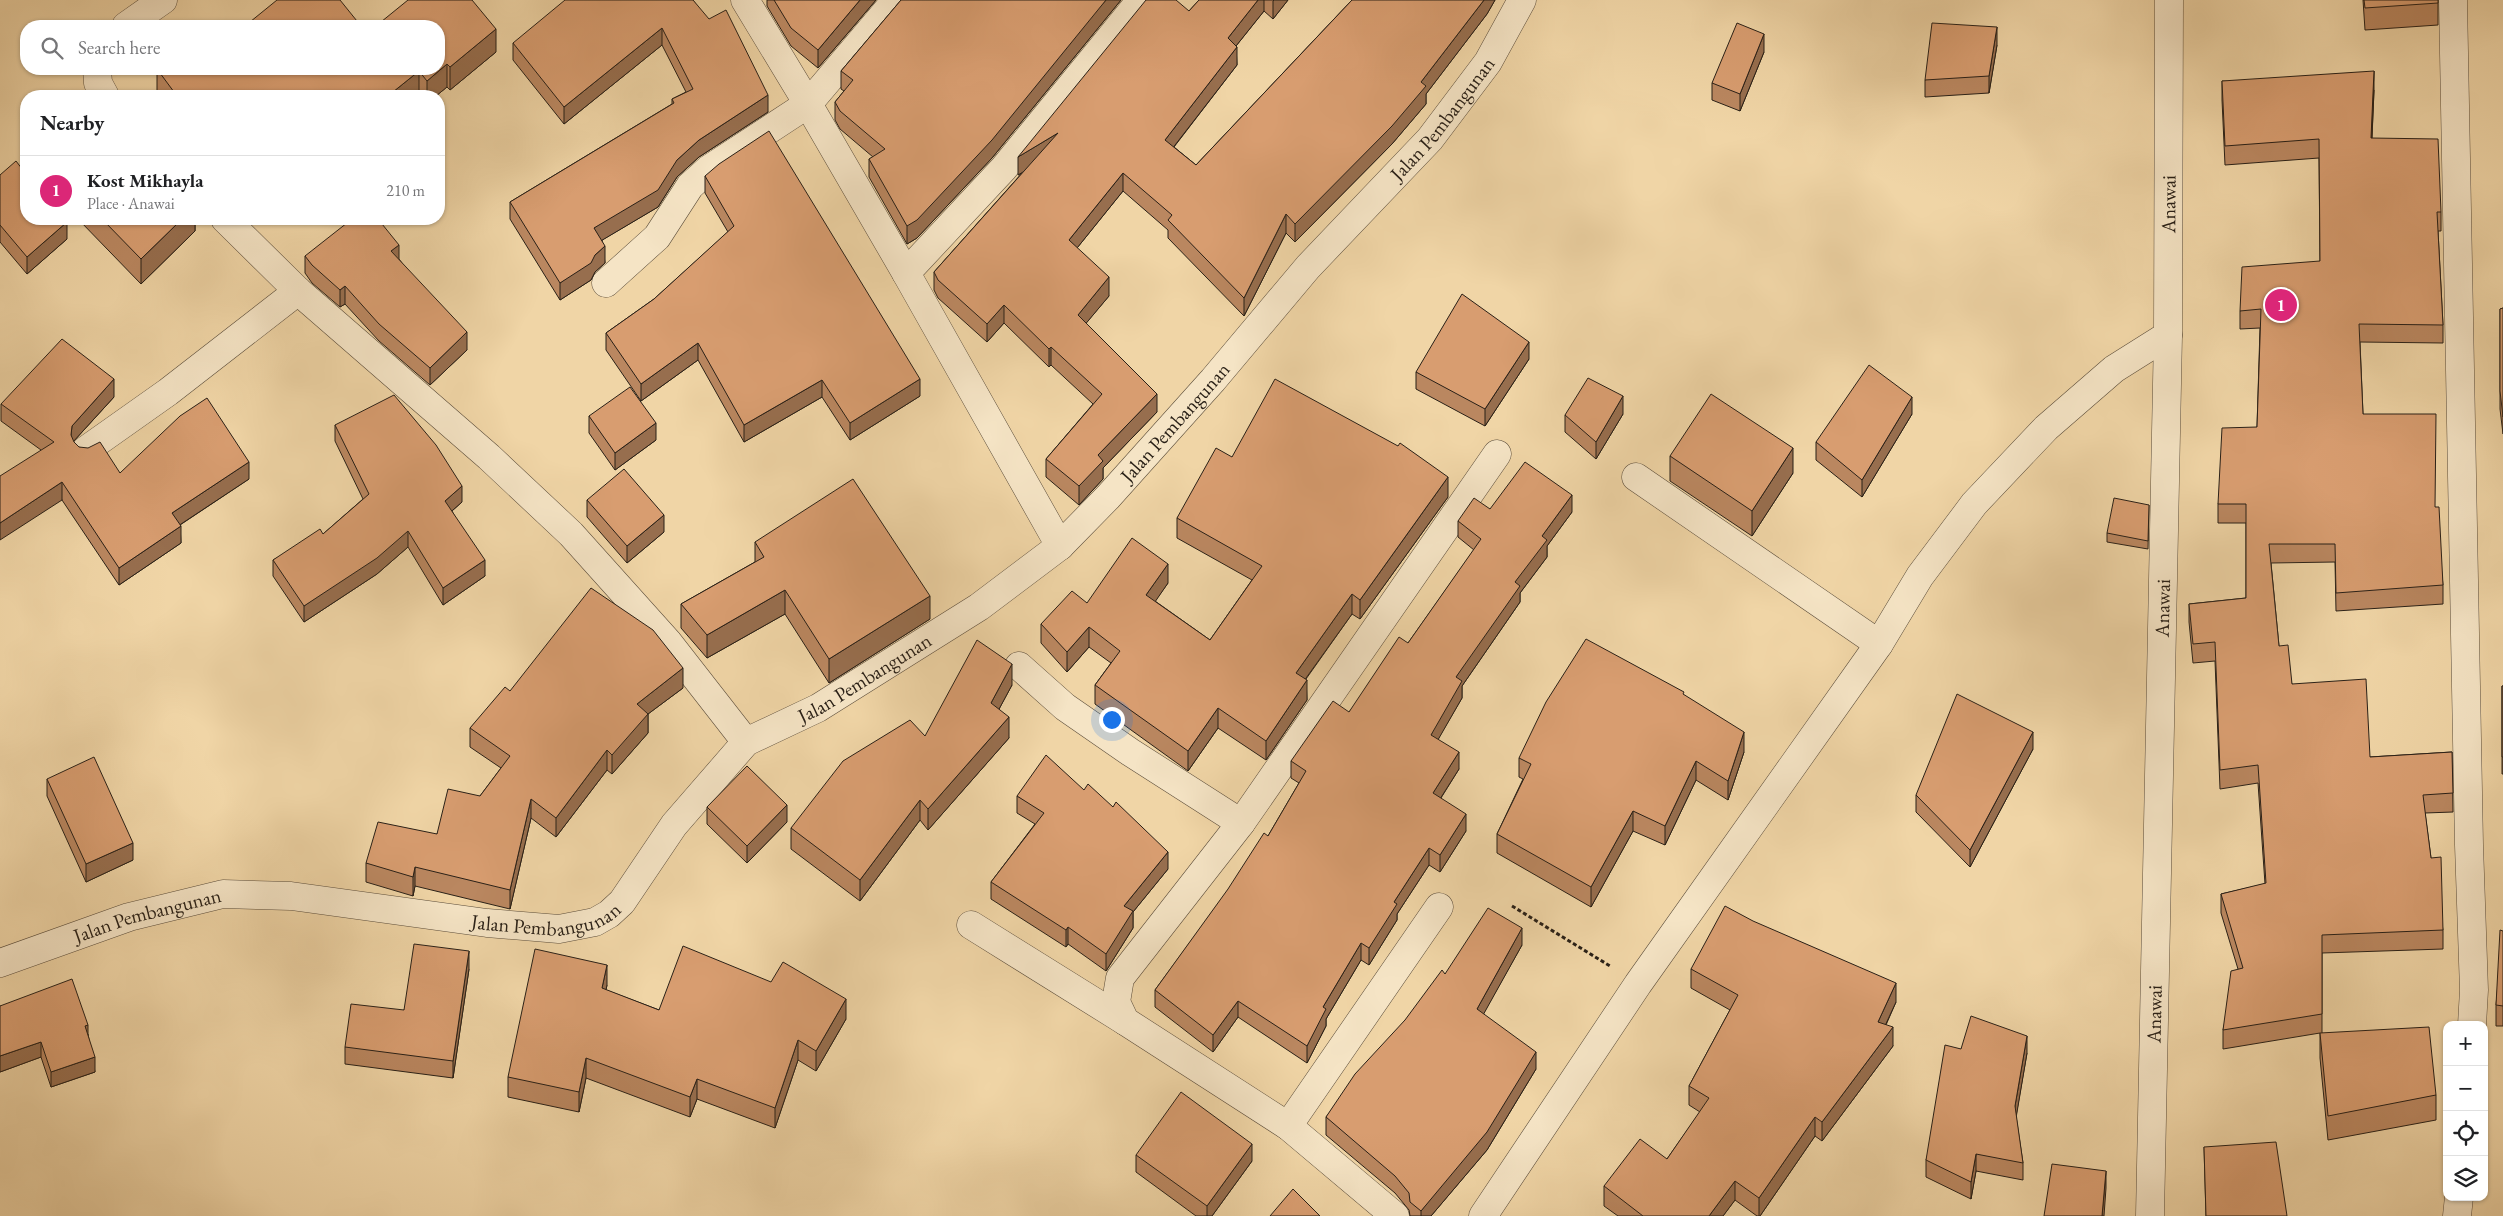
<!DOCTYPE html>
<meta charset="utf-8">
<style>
:root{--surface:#fff;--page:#f2f2f2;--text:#202124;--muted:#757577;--line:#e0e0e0;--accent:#db2777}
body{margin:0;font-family:"EB Garamond",serif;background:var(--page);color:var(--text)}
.controls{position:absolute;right:15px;bottom:15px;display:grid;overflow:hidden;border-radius:10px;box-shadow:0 1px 4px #0004}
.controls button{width:45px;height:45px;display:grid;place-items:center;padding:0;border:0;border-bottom:1px solid var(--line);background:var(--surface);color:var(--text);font:25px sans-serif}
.you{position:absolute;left:1111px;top:719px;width:18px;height:18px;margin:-12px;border:4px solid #fff;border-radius:50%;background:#1a73e8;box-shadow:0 0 0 8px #1a73e833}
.badge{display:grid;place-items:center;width:32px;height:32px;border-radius:50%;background:var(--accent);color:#fff;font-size:16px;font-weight:700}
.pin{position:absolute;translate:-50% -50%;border:2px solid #fff;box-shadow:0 1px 5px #0006}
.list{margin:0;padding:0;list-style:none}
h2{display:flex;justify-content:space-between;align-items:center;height:65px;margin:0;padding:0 20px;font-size:21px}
h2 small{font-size:16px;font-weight:400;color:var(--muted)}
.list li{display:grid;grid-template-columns:32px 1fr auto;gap:15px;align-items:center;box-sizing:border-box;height:70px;padding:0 20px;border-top:1px solid var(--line)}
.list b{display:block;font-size:19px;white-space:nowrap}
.list p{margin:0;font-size:16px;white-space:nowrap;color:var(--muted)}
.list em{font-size:16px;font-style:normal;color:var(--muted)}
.icon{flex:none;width:28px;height:28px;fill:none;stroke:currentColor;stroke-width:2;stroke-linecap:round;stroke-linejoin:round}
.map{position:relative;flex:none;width:2503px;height:1216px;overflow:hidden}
.search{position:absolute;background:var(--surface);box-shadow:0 1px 4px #0004;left:20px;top:20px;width:425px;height:55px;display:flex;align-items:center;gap:12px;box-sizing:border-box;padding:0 18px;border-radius:20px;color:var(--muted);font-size:19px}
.panel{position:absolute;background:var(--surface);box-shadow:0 1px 4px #0004;left:20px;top:90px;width:425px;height:135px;border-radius:20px}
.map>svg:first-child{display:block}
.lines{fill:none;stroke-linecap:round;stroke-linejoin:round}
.minor-casing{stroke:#5b4d3b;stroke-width:29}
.path{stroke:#292017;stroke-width:3;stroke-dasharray:4 2.5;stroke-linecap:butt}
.minor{stroke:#f5e4c5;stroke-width:28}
.wall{fill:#ba8760;stroke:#292017}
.shaded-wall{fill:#976e4e;stroke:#292017}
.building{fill:#d89d70;stroke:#292017}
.labels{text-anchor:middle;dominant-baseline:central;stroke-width:4.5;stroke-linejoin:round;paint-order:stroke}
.street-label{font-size:20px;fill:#292017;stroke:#f5e4c5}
</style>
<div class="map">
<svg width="2503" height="1216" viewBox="0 0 2503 1216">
<rect width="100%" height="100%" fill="#f0d5a6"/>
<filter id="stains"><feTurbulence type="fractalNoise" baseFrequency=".004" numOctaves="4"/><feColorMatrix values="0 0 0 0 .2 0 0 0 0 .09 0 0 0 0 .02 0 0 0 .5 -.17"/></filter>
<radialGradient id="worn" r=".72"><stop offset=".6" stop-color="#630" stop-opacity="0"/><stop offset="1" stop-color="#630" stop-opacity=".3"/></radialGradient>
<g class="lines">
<g class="minor-casing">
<g id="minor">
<path d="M745,0L808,104L906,273"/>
<path d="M2453,0L2469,845L2474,990L2472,1025"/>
<path d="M126,26L163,0"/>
<path d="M97,69L98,83L105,96"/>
<path d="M225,219L298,291L489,457L571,534L668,642L746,742"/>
<path d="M606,283L657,237L690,186L709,169L808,104L896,0"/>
<path d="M86,450L168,392L298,291"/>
<path d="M1636,477L1879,644"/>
<path d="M1060,546L906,273L1004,168L1141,0"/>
<path d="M1019,666L1065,707L1130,752L1241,823"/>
<path d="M971,925L1125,1021"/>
<path id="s1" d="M0,963L129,917L223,894L291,896L487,923L559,929L595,922L609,914L622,902L674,825L746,742L818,708L979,607L1060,546L1108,497L1213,380L1308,267L1430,139L1488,62L1522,0"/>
<path d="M1288,1126L1439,907"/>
<path d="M1395,1216L1288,1126L1125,1021L1116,1002L1120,978L1241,823L1497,454"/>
<path d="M1483,1216L1638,984L1879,644L1920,576L1974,504L2046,428L2114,369L2168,335"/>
<path id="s2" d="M2150,1216L2168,335L2169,0"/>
<path d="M2457,1216L2459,1197"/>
</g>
</g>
<path class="path" d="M1512,906L1610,966"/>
<use href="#minor" class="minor"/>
</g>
<path class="wall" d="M693,0L768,112L699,157L677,177L658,207L602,240L605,263L595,272L591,280L560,300L510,219V202L672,104V99L686,92L662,45L564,124L513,60V43Z
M767,0H876L818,68L791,46L767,6Z
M901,0H1121L992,158L917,238L907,244L869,177V159L873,157L840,129L835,120V102L844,91L841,89V71Z
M1199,0H1288L1273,19L1264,11L1236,46L1237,65L1174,147L1196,165L1352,0H1495L1487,14L1426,94V104L1392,144L1295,242L1286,233L1244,316L1168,238V230L1123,191L1077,248L1109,296L1086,323L1157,412L1103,468V479L1079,505L1046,477V459L1093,404L1051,365L1049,367L1004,323L987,342L938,298L934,290V272L1022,173L1018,175L1189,11Z
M2363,0H2438V25L2365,30Z
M439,26L496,52L450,90L447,87L436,96H421L419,94L416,96H161L157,91V69Z
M1997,45L1989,93L1925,97V80Z
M1764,52L1740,111L1712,100V83Z
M2222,81L2374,90L2372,138L2441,212V231H2438L2443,325V343L2360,342L2363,414L2435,507L2443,585V604L2336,611L2335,562L2271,563L2279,646L2292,684L2370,757L2452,752L2453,812L2425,813L2431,858L2443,930V949L2322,953V1033L2436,1095V1120L2328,1140L2320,1058V1033L2223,1049V1030L2238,969L2221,913V894L2265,884L2258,783L2220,789L2215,661L2193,663L2189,622V604L2246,598V523H2218V504L2257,427L2260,328L2240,329V311L2320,261L2319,158L2225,165L2222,100Z
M0,175L67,239L27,274L0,242Z
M705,176L920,396L850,440L822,397L744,442L698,360L641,401L606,350V333L654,299L728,232L705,193Z
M78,219H195V231L141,284Z
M305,256L399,259L467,350L430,385L379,341L345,304L340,307L312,283L305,273Z
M2503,308V434L2500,409V309Z
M1529,359L1485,426L1416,389V372Z
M114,397L73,442L79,447L120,473L249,479L180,525L181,543L119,585L62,500L41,450L1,421V404Z
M1623,414L1596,459L1565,432V415Z
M1912,414L1862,497L1816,460V442Z
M589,416L656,440L615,470L589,433Z
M335,425L462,502L452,511L485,576L443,605L408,547L377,574L304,622L273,576V560L323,534L363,499L335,441Z
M1670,456L1793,473L1752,536L1670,481Z
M1232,457L1448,497L1360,619L1352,614L1306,679L1307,700L1266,760L1218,728L1188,771L1095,704V685L1111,663L1089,647L1067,672L1041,643V624L1087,603L1168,583L1155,601L1210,640L1252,580L1177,538V518Z
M587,500L664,532L627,563L587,517Z
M2149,505L2148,549L2107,542V533Z
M1490,509L1572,512L1547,546V557L1520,593V602L1462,686V698L1438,739L1459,769L1441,798L1466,831L1440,872L1429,865L1397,914V920L1369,965L1361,960L1326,1019V1026L1307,1063L1238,1017L1213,1052L1155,1007V990L1268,836L1299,783L1291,778V761L1349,712L1408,643L1474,550L1458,537V521Z
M755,542L930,619L829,683L785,614L707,658L681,628V604L755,562Z
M1012,685L999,709L1009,738L928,830L920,820L860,901L791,849V828L925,736Z
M2502,686H2503V774H2502Z
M683,688L648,714V733L612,774L607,770L556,837L531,818L510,909L415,886L413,896L366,882V863L437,834L480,796L501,768L470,747V728L510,691Z
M1684,695L1744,752L1728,800L1696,780L1665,845L1633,831L1591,907L1497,853V834L1523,779L1519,777V758Z
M2033,749L1970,867L1916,812V795Z
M47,779L133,860L86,882L47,796Z
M1017,796L1168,869L1133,912V928L1106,971L1068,944L1066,947L991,899V882L1035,824L1017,813Z
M707,807L787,822L747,863L707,824Z
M2503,931V1026H2496V1005Z
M1522,945L1483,1014L1536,1069L1487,1150L1431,1216H1410L1409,1210L1395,1193L1326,1135V1117L1445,974Z
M469,969L453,1078L345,1064V1047Z
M1691,969L1896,1002L1886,1025L1893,1046L1822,1141L1815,1136L1760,1216H1757L1735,1200L1723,1216H1618L1604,1206V1186L1667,1159L1700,1112L1689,1105V1086L1730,1010L1691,988Z
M607,985L606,990L659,1010L846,1019L816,1071L798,1060L775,1128L697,1099L690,1117L586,1078L579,1112L508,1097V1077Z
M0,1006L88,1034L95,1072L51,1087L41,1057L0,1072Z
M1961,1049L2027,1053L2016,1116L2023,1163V1180L1976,1171L1971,1199L1926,1177V1160Z
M2204,1147L2287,1216H2206Z
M1136,1155L1252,1161L1212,1216H1196L1136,1172Z"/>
<path class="shaded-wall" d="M860,0H876L818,68V50Z
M1106,0H1121L992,158L917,238L907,244V226Z
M1258,0H1264V11L1228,56V38Z
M1274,0H1288L1273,19V1Z
M1484,0H1495L1487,14L1426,94V104L1392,144L1295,242V224L1421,82Z
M1997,27V45L1989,93V76Z
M662,28V45L564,124V107Z
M496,29V52L450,90V67Z
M1764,34V52L1740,111V94Z
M1237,47V65L1165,158V140Z
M447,64V87L436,96H427V81Z
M419,71V94L416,96H388Z
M2374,71V90L2371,157V138Z
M768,95V112L699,157L677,177L658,207L594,245V228L677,160L699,140Z
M1058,133V151L1018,175V157Z
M1123,173V191L1069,258V240Z
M1286,214V233L1244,316V298Z
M182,219H195V231L141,284V259Z
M67,222V239L27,274V257Z
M399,245V262L391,251Z
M605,246V263L595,272L591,280L560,300V283L595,255Z
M1109,277V296L1078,333V315Z
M345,286V304L340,307V290Z
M1004,305V323L987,342V324Z
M467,332V350L430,385V368Z
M1529,342V359L1485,426V409Z
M698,343V360L641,401V384Z
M1051,347V365L1049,367V349Z
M114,379V397L72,443L71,435L72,426Z
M920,379V396L850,440V423Z
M822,380V397L744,442V425Z
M1157,394V412L1103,468V479L1079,505V486L1098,455Z
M1623,396V414L1596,459V442Z
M1912,397V414L1862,497V480Z
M656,423V440L615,470V453Z
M1793,448V473L1752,536V511Z
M249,462V479L172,530V513Z
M1448,477V497L1360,619V600Z
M62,482V500L0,540V523Z
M462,486V502L445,517V501Z
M1572,495V512L1547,546V557L1520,593V602L1462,686V698L1431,752V735L1456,677L1515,582L1542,536Z
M664,515V532L627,563V546Z
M181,526V543L119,585V568Z
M408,531V547L377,574L304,622V606Z
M485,560V576L443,605V588Z
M1168,564V583L1146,615V595Z
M785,590V614L707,658V635Z
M1352,594V614L1296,692V673Z
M930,596V619L829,683V659Z
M1089,627V647L1067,672V652Z
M1012,664V685L991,724V703Z
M683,668V688L648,714V733L612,774V755L637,704Z
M1307,680V700L1266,760V741Z
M1218,708V728L1188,771V751Z
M1009,717V738L928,830V809Z
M1744,732V752L1728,800V781Z
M2033,732V749L1970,867V850Z
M607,750V770L556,837V818Z
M1459,752V769L1433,810V793Z
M1696,761V780L1665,845V826Z
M531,799V818L510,909V890Z
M920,800V820L860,901V880Z
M787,805V822L747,863V846Z
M1633,811V831L1591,907V887Z
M1466,814V831L1440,872V855Z
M133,843V860L86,882V864Z
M1429,848V865L1397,914V920L1369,965V948L1394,902Z
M1168,852V869L1133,912V928L1106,971V954L1124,906Z
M415,867V886L413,896V877Z
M1068,927V944L1066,947V930Z
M1522,928V945L1477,1026V1009Z
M1361,943V960L1326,1019V1026L1307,1063V1046L1323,1007Z
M469,951V969L453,1078V1061Z
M607,965V985L602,1008V988Z
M1896,983V1002L1878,1041V1022Z
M846,999V1019L816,1071V1051Z
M1238,1001V1017L1213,1052V1035Z
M88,1025V1040L85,1026Z
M1893,1027V1046L1822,1141V1122Z
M2027,1036V1053L2015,1124V1106Z
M798,1040V1060L775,1128V1108Z
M41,1042V1057L0,1072V1056Z
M1536,1052V1069L1487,1150L1431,1216H1421V1211Z
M95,1057V1072L51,1087V1072Z
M586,1058V1078L579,1112V1092Z
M697,1079V1099L690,1117V1097Z
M1815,1117V1136L1760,1216H1759V1198Z
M1252,1144V1161L1212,1216H1207V1206Z
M1976,1154V1171L1971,1199V1182Z
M2106,1171V1188L2104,1216H2102Z
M1735,1181V1200L1723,1216H1709Z"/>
<path class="building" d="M277,0H340L361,26H245Z
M408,0H472L496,29L450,67L447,64L427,81L419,71L388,96H294L293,95L292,96H177L157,69H439V26H376Z
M565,0H693L709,19L726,10L768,95L699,140L677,160L658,190L594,228L605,246L595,255L591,263L560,283L510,202L674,103L672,99L693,89L662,28L564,107L513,43Z
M774,0H860L818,50L791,28Z
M901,0H1106L992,140L917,220L907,226L869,159L885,149L840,111L835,102L853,80L841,71Z
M1146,0H1176L1189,11L1199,0H1258L1228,38L1237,47L1165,140L1196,165L1352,0H1484L1421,82L1426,86L1392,126L1295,224L1286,214L1244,298L1168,220L1172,215L1123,173L1069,240L1109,277L1078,315L1157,394L1098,455L1103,461L1079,486L1046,459L1102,394L1051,347L1049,349L1004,305L987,324L938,280L934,272L1058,133L1018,157Z
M2364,0H2438V3L2365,8Z
M1737,23L1764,34L1740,94L1712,83Z
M1932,23L1997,27L1989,76L1925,80Z
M2374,71L2371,138L2438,139L2441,212H2437L2443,325L2359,324L2363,414H2436L2435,507H2439L2443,585L2336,593L2335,544H2269L2279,646L2288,645L2292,684L2366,679L2370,757L2452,752L2453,793L2423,795L2431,858L2441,857L2443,930L2322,935V1014L2223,1030L2231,971L2243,968L2221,894L2266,883L2258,765L2220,770L2215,642L2193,644L2189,604L2246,598V504H2218L2222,428L2257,427L2261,309L2240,311L2242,267L2320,261L2319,139L2225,146L2222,81Z
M769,131L920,379L850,423L822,380L744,425L698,343L641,384L606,333L654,299L734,226L705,176L719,164Z
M16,161L26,174V219H64L67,222L27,257L0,225V175Z
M102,219H182L141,259Z
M352,219H378L399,245L391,251L467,332L430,368L379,324L345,286L340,290L312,265L305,256Z
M1462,294L1529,342L1485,409L1416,372Z
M2503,308V417L2500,391V309Z
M62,339L114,379L72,426L71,435L74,442L79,447L88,448L100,442L120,473L180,416L207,398L249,462L172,513L181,526L119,568L62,482L0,523V476L54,442L1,404Z
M1869,365L1912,397L1862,480L1816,442Z
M1588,378L1623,396L1596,442L1565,415Z
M1275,379L1398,446L1400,443L1448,477L1360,600L1352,594L1296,673L1307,680L1266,741L1218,708L1188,751L1095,685L1120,651L1089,627L1067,652L1041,624L1072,591L1087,603L1132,538L1168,564L1146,595L1210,640L1262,566L1177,518L1216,448L1232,457Z
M630,387L656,423L615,453L589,416Z
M1711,394L1793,448L1752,511L1670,456Z
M394,395L436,445L462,486L445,501L485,560L443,588L408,531L377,558L304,606L273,560L320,529L323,534L369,494L335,425Z
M1525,462L1572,495L1542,536L1547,540L1515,582L1520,586L1456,677L1462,681L1431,735L1459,752L1433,793L1466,814L1440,855L1429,848L1394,902L1397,904L1369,948L1361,943L1323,1007L1326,1009L1307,1046L1238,1001L1213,1035L1155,990L1228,889L1264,833L1268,836L1306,771L1291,761L1333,701L1349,712L1399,637L1408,643L1481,539L1458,521L1474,498L1490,509Z
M624,469L664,515L627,546L587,500Z
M853,479L930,596L829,659L785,590L707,635L681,604L764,557L755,542Z
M2114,498L2149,505L2148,541L2107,533Z
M591,588L653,630L683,668L637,704L648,714L612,755L607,750L556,818L531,799L510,890L415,867L413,877L366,863L378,822L437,834L448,789L480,796L510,756L470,728L505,687L510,691Z
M1586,639L1684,692L1683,694L1744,732L1728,781L1696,761L1665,826L1633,811L1591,887L1497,834L1531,764L1519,758L1546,702Z
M977,640L1012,664L991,703L1009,717L928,809L920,800L860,880L791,828L843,761L910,720L925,736Z
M2502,686H2503V757H2502Z
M1957,694L2033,732L1970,850L1916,795Z
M1046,755L1084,790L1088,784L1113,807L1116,802L1168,852L1124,906L1133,911L1106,954L1068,927L1066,930L991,882L1044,813L1017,796Z
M94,757L133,843L86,864L47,779Z
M747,766L787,805L747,846L707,807Z
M1725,906L1753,921L1896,983L1878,1022L1893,1027L1822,1122L1815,1117L1759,1198L1735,1181L1709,1216H1643L1604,1186L1640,1139L1667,1159L1709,1098L1689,1086L1738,995L1691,969Z
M1488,908L1522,928L1477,1009L1536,1052L1487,1132L1421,1211L1410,1202L1409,1193L1395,1176L1326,1117L1355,1074L1405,1020L1442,970L1445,974Z
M2500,930L2503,931V1006L2496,1005Z
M414,944L469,951L453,1061L345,1047L351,1004L404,1010Z
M683,946L771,982L783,962L846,999L816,1051L798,1040L775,1108L697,1079L690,1097L586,1058L579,1092L508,1077L535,949L607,965L602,988L659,1010Z
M72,979L88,1025L85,1026L95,1057L51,1072L41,1042L0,1056V1006Z
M1971,1016L2027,1036L2015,1106L2023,1163L1976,1154L1971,1182L1926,1160L1945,1045L1961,1049Z
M2429,1027L2436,1095L2328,1116L2320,1033Z
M1181,1092L1252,1144L1207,1206L1136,1155Z
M2276,1142L2287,1216H2206L2204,1147Z
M2052,1164L2106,1171L2102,1216H2044Z
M1293,1189L1320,1216H1270Z"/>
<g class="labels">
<g class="street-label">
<text stroke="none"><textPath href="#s1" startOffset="1790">Jalan Pembangunan</textPath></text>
<text stroke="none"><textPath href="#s2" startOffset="1012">Anawai</textPath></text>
<text stroke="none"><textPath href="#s1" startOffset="1385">Jalan Pembangunan</textPath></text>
<text stroke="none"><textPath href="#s2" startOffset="608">Anawai</textPath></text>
<text stroke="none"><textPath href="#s1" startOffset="980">Jalan Pembangunan</textPath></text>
<text stroke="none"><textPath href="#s1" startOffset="560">Jalan Pembangunan</textPath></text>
<text stroke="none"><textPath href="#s1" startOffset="155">Jalan Pembangunan</textPath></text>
<text stroke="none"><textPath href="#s2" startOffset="202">Anawai</textPath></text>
</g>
</g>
<rect width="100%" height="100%" filter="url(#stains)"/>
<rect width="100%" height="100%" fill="url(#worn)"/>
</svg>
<div class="controls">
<button>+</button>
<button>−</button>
<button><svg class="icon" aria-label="locate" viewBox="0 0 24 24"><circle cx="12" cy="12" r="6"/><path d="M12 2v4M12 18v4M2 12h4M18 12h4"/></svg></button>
<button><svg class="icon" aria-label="layers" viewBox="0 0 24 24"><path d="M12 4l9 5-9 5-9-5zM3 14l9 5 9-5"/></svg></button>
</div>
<div class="you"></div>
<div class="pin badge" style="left:2281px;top:305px">1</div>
<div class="search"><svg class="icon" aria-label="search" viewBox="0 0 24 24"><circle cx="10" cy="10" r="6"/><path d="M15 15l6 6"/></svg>Search here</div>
<section class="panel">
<h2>Nearby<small></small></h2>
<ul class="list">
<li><span class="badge">1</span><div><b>Kost Mikhayla</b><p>Place · Anawai</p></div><em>210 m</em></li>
</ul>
</section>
</div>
